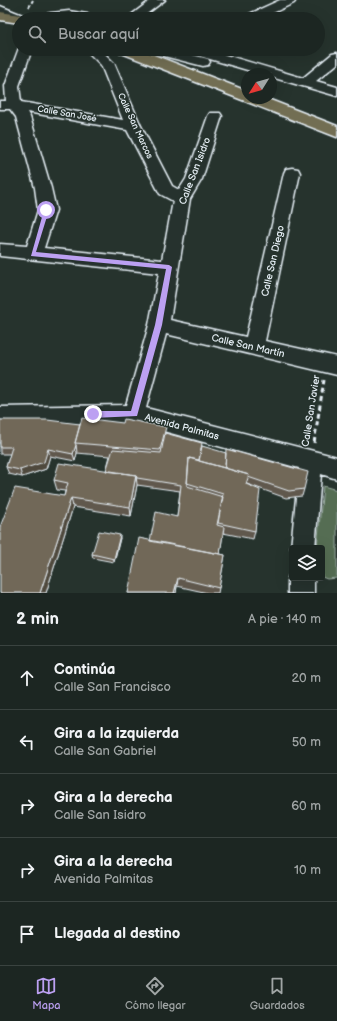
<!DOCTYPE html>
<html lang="es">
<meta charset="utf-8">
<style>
:root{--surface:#1c2622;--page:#252e2a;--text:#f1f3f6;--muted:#a0a5a5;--line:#3a4340;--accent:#bca0f2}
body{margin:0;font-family:"Balsamiq Sans",sans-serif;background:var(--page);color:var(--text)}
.controls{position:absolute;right:12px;bottom:12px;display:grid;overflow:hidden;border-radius:4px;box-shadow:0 4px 16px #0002}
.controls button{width:36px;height:36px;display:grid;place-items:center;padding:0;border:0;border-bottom:1px solid var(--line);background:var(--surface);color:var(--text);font:20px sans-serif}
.compass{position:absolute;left:241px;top:68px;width:36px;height:36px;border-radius:50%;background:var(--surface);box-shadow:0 4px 16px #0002;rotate:233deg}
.stop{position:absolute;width:12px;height:12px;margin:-9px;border:3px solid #bca0f2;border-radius:50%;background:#fff}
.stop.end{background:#bca0f2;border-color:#fff;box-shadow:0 1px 4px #0008}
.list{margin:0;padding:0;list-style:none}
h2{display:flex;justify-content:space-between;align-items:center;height:52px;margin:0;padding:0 16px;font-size:17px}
h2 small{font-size:13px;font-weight:400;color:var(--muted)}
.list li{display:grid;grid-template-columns:26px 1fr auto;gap:12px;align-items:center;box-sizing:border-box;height:64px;padding:0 16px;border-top:1px solid var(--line)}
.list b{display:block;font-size:15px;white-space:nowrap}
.list p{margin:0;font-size:13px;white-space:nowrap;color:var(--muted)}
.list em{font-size:13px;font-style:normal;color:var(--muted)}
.icon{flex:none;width:22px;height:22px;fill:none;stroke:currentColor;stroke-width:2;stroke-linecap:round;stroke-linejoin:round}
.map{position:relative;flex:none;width:337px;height:593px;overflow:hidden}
.search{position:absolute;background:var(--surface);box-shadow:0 4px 16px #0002;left:12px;right:12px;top:12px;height:44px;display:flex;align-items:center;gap:10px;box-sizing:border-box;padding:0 14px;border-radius:22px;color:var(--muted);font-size:15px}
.sheet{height:372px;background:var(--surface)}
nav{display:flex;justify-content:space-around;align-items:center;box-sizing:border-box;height:56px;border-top:1px solid var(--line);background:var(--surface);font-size:11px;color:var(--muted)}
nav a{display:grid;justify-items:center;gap:2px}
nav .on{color:var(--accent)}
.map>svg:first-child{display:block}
.green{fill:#556d53;stroke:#9eafa6}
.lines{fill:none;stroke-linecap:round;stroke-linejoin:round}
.minor-casing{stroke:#e8f1f8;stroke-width:3}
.major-casing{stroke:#e8f1f8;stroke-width:3}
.path-far1{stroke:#e8f1f8;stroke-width:2;stroke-dasharray:3 2;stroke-linecap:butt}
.path{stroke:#e8f1f8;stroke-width:3;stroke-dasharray:5 3.5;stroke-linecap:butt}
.minor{fill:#26332d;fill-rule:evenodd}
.major{fill:#726e52;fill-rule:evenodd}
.wall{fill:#61594d;stroke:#e8f1f8}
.shaded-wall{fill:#4f493e;stroke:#e8f1f8}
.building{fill:#716859;stroke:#e8f1f8}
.route{fill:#bca0f2}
.labels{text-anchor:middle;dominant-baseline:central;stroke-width:3;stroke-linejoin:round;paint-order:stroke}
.far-street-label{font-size:9px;fill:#e8f1f8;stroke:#26332d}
.street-label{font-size:10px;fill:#e8f1f8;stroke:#26332d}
</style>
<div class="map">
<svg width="337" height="593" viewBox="0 0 337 593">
<rect width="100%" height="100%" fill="#26332d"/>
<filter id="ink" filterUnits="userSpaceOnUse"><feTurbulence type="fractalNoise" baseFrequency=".025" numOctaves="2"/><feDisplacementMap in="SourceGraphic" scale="8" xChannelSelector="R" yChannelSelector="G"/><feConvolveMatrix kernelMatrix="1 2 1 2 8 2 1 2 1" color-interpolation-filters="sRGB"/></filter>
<g filter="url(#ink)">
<path class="green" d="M323,486L337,490V578L327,579L322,577V548H317Z"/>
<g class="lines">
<g class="minor-casing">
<path id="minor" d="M151,0H165L140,19H126Z
M280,0H296L294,3L260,19H244L245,16Z
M0,6L25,16L69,11L99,16L100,19H19V22L0,14Z
M19,48L32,49L19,86L21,102L123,120L101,65L85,49H100L114,63L141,126L172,186L179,190L186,179L208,116L210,113H220L222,116L202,179L190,199L170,320L246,337L284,173L286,169L292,168L298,169L300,173L265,341L337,357V375L166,334L146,408L337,457V479L321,474L315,548H292V551L291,548L299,468L134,423L0,425V407L126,405L149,325L159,273L0,256V244L27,246L38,210L35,188L16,117L10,109H0V101H6L5,86ZM27,112L127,130L160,194L173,201L162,260L44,248L56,210L51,188L30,117Z
M133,49H168L208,59L210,62L208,65L203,66L164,56L135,52Z
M184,49H205L303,78L332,54L337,53V64L316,81L337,87V96L271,77V74H261L186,52Z
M292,569V578H314V593H288V578Z"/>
</g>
<g class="major-casing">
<path id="major" d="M0,12L27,16L29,19H19V23L0,20Z
M116,49H138L247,91V98H265L337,126V137L119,52Z"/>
</g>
<path class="path-far1" d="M29,7L33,0"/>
<path class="path" d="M314,443L324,380"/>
<use href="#minor" class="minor"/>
<use href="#major" class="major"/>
</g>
<path class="wall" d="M0,420L166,433L202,446L304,489L302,496L286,498L247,484L255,531L253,539L223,533L220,554L225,555L218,593H208L177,586L176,593H128L150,541L177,517L180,491L137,485L131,516L73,507L46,593H0L64,496L65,491L57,490L54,480L106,471L110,456L77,453L75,461L50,456L46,469L22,477L9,474L6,467L10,454H0Z
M120,538L114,562L93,558L92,554Z"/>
<path class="shaded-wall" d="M76,445L77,453L75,461L73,454Z
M48,449L50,456L46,469L22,477L20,470Z
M136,475L137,485L131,516L130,507Z
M71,498L73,507L46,593H40Z
M120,535V538L114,562V559Z
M178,578L177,586L176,593H174Z"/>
<path class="building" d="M82,418L123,423L124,419L166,427L160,450L75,443Z
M0,420H47L80,424L75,443L76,445L73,454L48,449L44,462L20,470L6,467L12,447H0Z
M165,433L202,443L199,460L189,458L187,486L223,497L217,525L224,527L220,554L150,541L156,512L177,517L181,485L137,478L136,475L106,471L113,449L161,453Z
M202,446L226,453L225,468L199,461Z
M226,449L308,472L304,489L289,491L248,477L249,475L225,468Z
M189,458L249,475L246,484L260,490L255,531L218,523L223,494L187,483Z
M59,463L136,475L130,507L71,498L40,593H0V527L15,488L64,496L68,483L54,480Z
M99,531L120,535L114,559L92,554Z
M139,538L225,555L219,588L178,578L174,593H128Z"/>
</g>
<path class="route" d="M46,208L49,210L36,252L169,265L172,267L162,325L137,416L93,418L89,414L93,411H131L155,325L166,269L31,256L44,210Z"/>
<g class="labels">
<g class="far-street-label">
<text transform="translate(67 114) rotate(10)">Calle San José</text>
<text transform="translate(135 126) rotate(65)">Calle San Marcos</text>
</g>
<g class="street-label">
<text transform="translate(195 171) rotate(-69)">Calle San Isidro</text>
<text transform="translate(273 261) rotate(-77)">Calle San Diego</text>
<text transform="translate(248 346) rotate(13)">Calle San Martín</text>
<text transform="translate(311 411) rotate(-81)">Calle San Javier</text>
<text transform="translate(182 427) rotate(15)">Avenida Palmitas</text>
</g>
</g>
</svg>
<div class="controls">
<button><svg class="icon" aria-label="layers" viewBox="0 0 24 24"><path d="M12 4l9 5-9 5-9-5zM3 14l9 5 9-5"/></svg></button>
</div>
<svg class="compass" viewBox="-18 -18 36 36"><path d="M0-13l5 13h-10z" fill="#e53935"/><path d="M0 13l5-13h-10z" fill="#a0a5a5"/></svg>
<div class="stop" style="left:46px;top:210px"></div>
<div class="stop end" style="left:93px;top:414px"></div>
<div class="search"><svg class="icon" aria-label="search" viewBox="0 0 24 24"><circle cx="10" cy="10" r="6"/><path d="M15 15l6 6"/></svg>Buscar aquí</div>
</div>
<section class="sheet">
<h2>2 min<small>A pie · 140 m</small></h2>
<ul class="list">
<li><svg class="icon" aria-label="ahead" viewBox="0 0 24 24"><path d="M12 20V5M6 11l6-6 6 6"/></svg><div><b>Continúa</b><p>Calle San Francisco</p></div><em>20 m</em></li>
<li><svg class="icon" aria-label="left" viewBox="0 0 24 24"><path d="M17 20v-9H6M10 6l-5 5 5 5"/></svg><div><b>Gira a la izquierda</b><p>Calle San Gabriel</p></div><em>50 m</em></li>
<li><svg class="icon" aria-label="right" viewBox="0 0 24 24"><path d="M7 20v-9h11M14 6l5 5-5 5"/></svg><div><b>Gira a la derecha</b><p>Calle San Isidro</p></div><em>60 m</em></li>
<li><svg class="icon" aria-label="right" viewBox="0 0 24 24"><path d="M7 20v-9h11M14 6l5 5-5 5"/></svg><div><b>Gira a la derecha</b><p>Avenida Palmitas</p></div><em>10 m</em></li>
<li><svg class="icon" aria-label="arrive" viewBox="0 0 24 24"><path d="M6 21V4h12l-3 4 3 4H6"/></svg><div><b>Llegada al destino</b></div></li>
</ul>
</section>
<nav>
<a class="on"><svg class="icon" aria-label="map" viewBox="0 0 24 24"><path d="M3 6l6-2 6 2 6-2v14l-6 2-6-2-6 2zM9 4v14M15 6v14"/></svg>Mapa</a>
<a><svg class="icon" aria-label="directions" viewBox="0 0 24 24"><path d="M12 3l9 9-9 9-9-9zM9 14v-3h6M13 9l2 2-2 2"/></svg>Cómo llegar</a>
<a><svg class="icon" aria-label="saved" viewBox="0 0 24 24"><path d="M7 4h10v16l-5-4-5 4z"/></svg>Guardados</a>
</nav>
